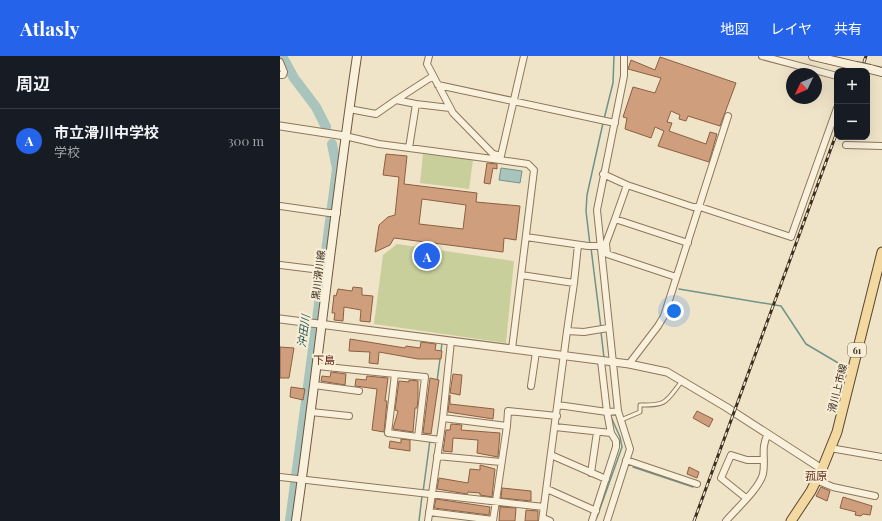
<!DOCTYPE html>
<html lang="ja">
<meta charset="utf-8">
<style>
:root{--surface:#171b24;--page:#242831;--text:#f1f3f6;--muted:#9ea1a6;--line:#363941;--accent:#2563eb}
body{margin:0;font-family:"Playfair Display","Noto Sans JP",serif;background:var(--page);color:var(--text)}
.controls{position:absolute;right:12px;top:12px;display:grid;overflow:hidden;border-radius:8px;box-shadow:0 4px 16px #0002}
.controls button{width:36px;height:36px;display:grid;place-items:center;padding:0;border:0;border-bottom:1px solid var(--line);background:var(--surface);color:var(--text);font:20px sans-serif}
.compass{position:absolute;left:506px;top:12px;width:36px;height:36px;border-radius:50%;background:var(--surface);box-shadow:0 4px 16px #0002;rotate:226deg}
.you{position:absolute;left:394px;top:255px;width:14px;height:14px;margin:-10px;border:3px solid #fff;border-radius:50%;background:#1a73e8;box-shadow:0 0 0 6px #1a73e833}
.badge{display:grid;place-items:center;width:26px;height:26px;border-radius:50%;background:var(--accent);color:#fff;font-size:13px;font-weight:700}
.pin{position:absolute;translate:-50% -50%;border:2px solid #fff;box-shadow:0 1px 4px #0006}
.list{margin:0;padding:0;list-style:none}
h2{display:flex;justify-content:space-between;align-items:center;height:52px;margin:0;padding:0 16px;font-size:17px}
h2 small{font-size:13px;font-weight:400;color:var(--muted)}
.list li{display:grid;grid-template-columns:26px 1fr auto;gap:12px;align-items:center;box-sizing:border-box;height:64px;padding:0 16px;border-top:1px solid var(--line)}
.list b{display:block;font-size:15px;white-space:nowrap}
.list p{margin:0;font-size:13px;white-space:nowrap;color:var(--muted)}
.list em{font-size:13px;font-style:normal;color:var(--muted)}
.map{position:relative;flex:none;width:602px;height:465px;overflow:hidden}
header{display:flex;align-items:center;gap:24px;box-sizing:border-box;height:56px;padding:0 20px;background:var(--accent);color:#fff}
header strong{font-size:19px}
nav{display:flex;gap:22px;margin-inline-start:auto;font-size:14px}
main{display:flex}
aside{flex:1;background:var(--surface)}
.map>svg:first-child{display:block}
.green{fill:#c9cf9b}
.water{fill:#a9c4bc;stroke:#6f938a}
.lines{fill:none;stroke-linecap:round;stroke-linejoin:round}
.stream{stroke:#6f938a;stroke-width:1.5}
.river{stroke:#a9c4bc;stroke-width:10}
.building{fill:#cf9f7d;stroke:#8d5f41;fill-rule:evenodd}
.service-casing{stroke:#8d765c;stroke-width:5}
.minor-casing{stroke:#8d765c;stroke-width:8}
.tertiary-casing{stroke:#8d765c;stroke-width:9}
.secondary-casing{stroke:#6f573f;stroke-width:10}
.primary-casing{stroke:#5b4430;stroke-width:11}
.service{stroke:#faf1dc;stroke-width:3}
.minor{stroke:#faf1dc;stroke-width:6}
.tertiary{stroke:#faf1dc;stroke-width:7}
.secondary{stroke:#faf1dc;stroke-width:8}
.primary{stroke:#f3d9a0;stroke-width:9}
.rail-casing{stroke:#3d2e20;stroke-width:3}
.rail{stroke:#f7eed8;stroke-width:1.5;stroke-dasharray:4.5;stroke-linecap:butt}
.secondary-bridge-casing{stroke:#6f573f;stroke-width:10;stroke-linecap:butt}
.secondary-bridge{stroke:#faf1dc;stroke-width:8}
.labels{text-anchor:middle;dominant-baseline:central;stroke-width:4;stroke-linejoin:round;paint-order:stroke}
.shield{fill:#f7eed8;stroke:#756857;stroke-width:1}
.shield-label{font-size:9px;font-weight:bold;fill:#3d2e20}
.street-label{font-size:10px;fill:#3d2e20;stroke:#f7eed8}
.water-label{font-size:11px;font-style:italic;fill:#2f5d5a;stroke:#f7eed8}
.neighbourhood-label{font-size:11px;fill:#6b2e1e;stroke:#f7eed8}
</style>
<header>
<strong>Atlasly</strong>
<nav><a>地図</a><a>レイヤ</a><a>共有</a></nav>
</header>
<main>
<aside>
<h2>周辺<small></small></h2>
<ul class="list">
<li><span class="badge">A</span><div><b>市立滑川中学校</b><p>学校</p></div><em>300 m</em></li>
</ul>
</aside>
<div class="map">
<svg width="602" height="465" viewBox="0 0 602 465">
<rect width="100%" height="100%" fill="#f0e4c8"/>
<path class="green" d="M143,98L193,104L189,133L140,127Z
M117,188L234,205L226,287L94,268L103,199Z"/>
<path class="water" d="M221,112L242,115L240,127L219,124Z"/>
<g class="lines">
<path class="stream" d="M324,63L333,27L334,0
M310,189L306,155L307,139L323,67
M311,192L321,272
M399,233L501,250L526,288L565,311
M321,276L324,302
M161,295L162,287
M157,325L160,303
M353,411L413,431
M143,436L150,384
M317,461L342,391L340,381L331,361
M139,465L142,440"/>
<path class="river" d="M2,0L14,22L36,51L46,71
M10,465L57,113L52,88"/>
</g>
<path class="building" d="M380,1L456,27L440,70L408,60L406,65L399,63L400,59L391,55L387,66L392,67L389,75L426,88L430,76L437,78L429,106L378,90L384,75L375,71L371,82L345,73L347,62L343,61L353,31L375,37L381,22L348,13L351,4L375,14Z
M106,98L127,100L124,128L197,137L196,146L240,150L236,184L224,182L223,196L114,182L110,189L95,196L99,169L108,161L115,159L119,121L103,119ZM142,143L186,149L183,173L139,168Z
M207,107L217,108V113L213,112L210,128L204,127Z
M73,231L82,232V239L93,240L90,266L80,265L81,254L64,251L63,265L54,264L55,257H52L54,239L56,240L58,233L72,235Z
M70,283L125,292L126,290L140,292L141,286L156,288L155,294L162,295L161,303H138L99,296L98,308L89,307L90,296L69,295Z
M0,291L14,292L9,322H0Z
M51,316L66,318L65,329L41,325L42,320L50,321Z
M173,318L182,319L180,339L170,337Z
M87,320L108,322L105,345H107L104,376L92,374L97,333L75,330L76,323L86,324Z
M150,322L159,324L151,378L143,377Z
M129,324L138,325V344L137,352H135L133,376L113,373L118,355L115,354L119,325L129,326Z
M11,331L25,333L23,344L10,341Z
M170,339V348L214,353L213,363L168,356Z
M417,355L433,363L429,371L413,362Z
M171,368L182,369L181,374L220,377L218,401L197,397L198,384L173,382L172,396L163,395L166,374H170Z
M121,383L130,384V395L109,392L110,385L121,387Z
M200,409L215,413L212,441L200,439V437L188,436L187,438L157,433L159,422L188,427L190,413L200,414Z
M409,411L419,416L417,422L407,418Z
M541,431L550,435L547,445L536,440Z
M222,432L251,435V445L221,442Z
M563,441L592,450L590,459L583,458L581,460L575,459L576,456L560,452Z
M156,443L210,451L209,459L154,452Z
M220,451L236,452L235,465H219Z
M246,454L258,455V465H245Z"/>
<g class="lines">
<g class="service-casing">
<path id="service" d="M341,364L360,356V349C388,350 386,345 402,325"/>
</g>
<g class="minor-casing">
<path id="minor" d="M149,0L147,8L173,57L213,98L221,100
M482,0L557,20
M0,6L4,16L3,19H0
M158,29L335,67
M116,44L153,20
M136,48L170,52
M69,53L96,58L116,44L136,48L129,92
M65,80L99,88L220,104
M566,89L602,90
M323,118L347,129L413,151H420L511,181L557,52
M0,150L49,157H57
M335,163L347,129
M246,181L308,190H321
M0,209L49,215
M241,219L294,227L298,189
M396,221L327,198L326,187L335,163L408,187
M294,227L287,275L304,276L328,272
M232,293L254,114L248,108L220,104L244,0
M321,305L327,356L331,377
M349,308L378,270L384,260L448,60
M37,310L115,318L108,377L160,384
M115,318L145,321L138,381
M34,329L79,335
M251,330L256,296
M278,349L327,356L338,355
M31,356L69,360
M163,362L227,370L213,465
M227,370L228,355L277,360
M275,371L331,377L336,385V391L312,465
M550,392L602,401
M271,399L326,423
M157,400L221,406
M346,404L417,428
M311,417L317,376
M0,421L264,451
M536,424L553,431L595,440
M267,433L316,455
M466,442L441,422L451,399L467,404H483
M149,456L213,464
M263,462L270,465
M148,465L163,362L171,285
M262,465L287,275
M327,465L350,393L338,355L317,154L344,20V0
M446,465C456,453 479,433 483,418C486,403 480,392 488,378"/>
</g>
<g class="tertiary-casing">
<path id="tertiary" d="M0,70L65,80
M0,263L349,308L387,316L446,351L542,413"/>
</g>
<g class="secondary-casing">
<path id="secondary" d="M533,0L576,10
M590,13L602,16
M16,465C38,310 54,155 77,0"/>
</g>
<g class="primary-casing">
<path id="primary" d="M511,465L531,435L542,413L557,376L602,196"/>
</g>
<use href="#service" class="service"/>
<use href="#minor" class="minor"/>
<use href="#tertiary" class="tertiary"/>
<use href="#secondary" class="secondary"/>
<use href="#primary" class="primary"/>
<g class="rail-casing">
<path id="rail" d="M581,15L586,0
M414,465L557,76"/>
</g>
<use href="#rail" class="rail"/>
<g class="secondary-bridge-casing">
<path id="secondary-bridge" d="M576,10L590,13"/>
</g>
<use href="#secondary-bridge" class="secondary-bridge"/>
</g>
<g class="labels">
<rect class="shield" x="568" y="287" width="18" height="14" rx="3"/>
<g class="shield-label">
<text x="577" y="294">61</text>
</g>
<g class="street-label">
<text transform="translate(38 219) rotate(-83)">黒川滑川線</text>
<text transform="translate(557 332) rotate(-76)">滑川上市線</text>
</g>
<g class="water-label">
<text transform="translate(23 275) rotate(-82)">沖田川</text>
</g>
<g class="neighbourhood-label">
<text x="44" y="303">下島</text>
<text x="536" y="419">菰原</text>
</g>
</g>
</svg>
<div class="controls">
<button>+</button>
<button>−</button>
</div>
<svg class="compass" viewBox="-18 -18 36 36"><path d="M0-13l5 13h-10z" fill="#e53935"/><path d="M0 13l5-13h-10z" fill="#9ea1a6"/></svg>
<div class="you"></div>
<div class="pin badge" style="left:147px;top:200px">A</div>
</div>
</main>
